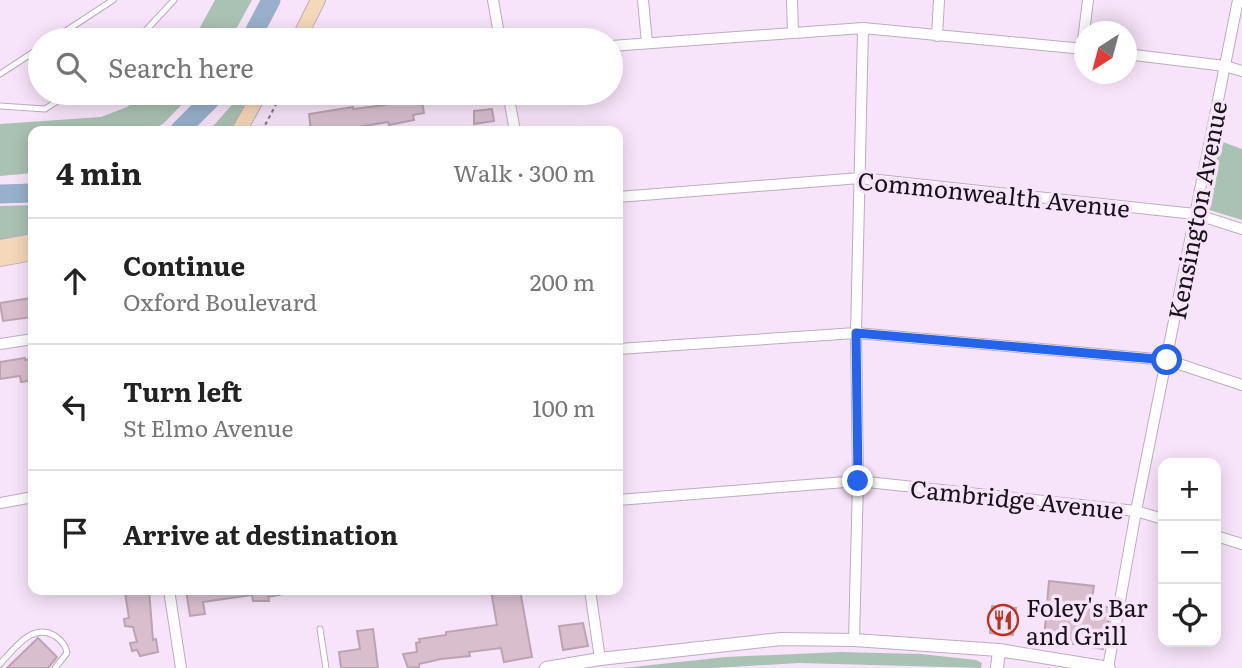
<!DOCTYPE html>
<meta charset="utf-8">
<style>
:root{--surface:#fff;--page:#f2f2f2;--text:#222;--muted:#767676;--line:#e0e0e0}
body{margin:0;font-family:Literata,serif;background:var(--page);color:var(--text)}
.controls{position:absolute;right:21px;bottom:21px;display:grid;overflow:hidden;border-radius:14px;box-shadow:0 4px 18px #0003}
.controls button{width:63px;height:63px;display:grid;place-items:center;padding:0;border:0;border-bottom:2px solid var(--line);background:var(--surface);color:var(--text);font:35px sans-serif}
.compass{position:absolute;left:1074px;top:21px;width:63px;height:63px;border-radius:50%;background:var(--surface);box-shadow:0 4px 18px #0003;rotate:216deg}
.stop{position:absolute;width:21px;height:21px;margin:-16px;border:5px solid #2563eb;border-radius:50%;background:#fff}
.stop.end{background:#2563eb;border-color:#fff;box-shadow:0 2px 7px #0008}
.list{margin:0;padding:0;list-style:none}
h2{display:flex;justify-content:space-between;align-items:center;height:91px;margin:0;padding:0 28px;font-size:30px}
h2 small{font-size:23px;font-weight:400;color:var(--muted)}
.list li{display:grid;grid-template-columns:46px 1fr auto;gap:21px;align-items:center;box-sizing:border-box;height:126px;padding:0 28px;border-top:2px solid var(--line)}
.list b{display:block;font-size:26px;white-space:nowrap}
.list p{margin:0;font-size:23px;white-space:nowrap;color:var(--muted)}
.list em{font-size:23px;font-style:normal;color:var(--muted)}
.icon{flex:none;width:38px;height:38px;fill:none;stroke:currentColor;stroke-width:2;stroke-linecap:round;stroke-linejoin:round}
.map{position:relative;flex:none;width:1242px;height:668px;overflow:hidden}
.search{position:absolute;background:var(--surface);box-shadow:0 4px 18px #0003;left:28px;top:28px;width:595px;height:77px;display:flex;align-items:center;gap:18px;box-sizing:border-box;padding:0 24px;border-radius:38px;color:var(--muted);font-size:26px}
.panel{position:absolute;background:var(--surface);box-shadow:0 4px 18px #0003;left:28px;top:126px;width:595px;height:469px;border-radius:14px}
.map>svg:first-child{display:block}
.green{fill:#aac2b3}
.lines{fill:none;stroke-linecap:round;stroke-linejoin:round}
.river{stroke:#98b0cc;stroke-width:19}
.building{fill:#d9bfce;stroke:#bca3b2;stroke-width:2}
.service-casing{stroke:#bdabbf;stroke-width:7}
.minor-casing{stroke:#bdabbf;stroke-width:12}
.tertiary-casing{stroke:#bdabbf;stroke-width:14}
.secondary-casing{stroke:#bdabbf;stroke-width:16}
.path{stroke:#817583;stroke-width:2;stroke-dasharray:3.5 3.5;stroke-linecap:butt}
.service{stroke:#fff;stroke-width:5}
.minor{stroke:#fff;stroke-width:10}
.tertiary{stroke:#fff;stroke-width:12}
.secondary{stroke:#f5d7ba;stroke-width:14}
.route{stroke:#2563eb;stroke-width:9}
.labels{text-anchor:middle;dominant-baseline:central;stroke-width:7;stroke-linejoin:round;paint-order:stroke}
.street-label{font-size:24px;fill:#181219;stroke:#f8e4fa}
.poi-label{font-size:24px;fill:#181219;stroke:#f8e4fa;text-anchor:start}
</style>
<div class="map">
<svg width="1242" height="668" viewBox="0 0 1242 668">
<rect width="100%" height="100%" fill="#f8e4fa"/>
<path class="green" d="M215,0H252L230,40H193Z
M146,93H193L164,123L152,131H33V173L0,176V124L101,117L127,107Z
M242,93H255L234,131H209Z
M1220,141L1242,149V220L1206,209Z
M33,205V237L0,243V206Z
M840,652L921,654L976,660L982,663L981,668L799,663L713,668H623L726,657Z"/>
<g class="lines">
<path class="river" d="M250,40L271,0
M179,131L217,93
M0,194L33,193"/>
</g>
<path class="building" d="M421,95L424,113L413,115L414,120L389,125L388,122L335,131H330L329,128L311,131L309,114L353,107V109L385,105V102Z
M492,109L494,121L474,124V111Z
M31,298L33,317L3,321L0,303Z
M25,358V360L33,359V380L21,382L20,376L0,379V362Z
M1049,581L1094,586L1091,604L1111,608L1103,649L1044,639Z
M145,590H149L153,640L156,639L158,652L140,656L137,650L132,651L130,643L137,642L133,627L125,626L124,619L129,618L125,593Z
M186,590H284V594L268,597L269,601H253L252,595L203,602L205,614L190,616Z
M520,590L532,657L504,662L501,648L469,652L470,656L441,659L419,664V667L408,668L403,654L417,652L416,643L420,642L419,639L446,635V632L497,625L491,591Z
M992,606L1016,608L1013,635L990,633Z
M583,623L588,646L563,650L559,626Z
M373,629L378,668H341L339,652L360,649L357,631Z
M38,638L57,657L48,668H7Z"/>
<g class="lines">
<g class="service-casing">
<path id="service" d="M52,40L113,0
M137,40L174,0
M0,74L40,48
M0,106L45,109L70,93
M320,629L326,668
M0,664C14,649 32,622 55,636C61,640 66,646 67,653L55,668"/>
</g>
<g class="minor-casing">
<path id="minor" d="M493,0L500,40
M643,0L647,43
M792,0L793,33
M937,36L939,0
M611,46L863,28L1084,49
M1082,49L1088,0
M1126,54L1225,66L1242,71
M508,93L515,131
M618,197L860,178L1195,214L1242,229
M0,344L33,339
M618,349L856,333L1167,360L1242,385
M618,500L858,481L1136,511L1163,519
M0,503L33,497
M1216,536L1242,544
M169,590L181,668
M590,590L600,659
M854,640L858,481L856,333L863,28
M1108,668L1136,511L1238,0"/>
</g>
<g class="tertiary-casing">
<path id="tertiary" d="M546,668L600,659L781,639L854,640L999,650L1109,668
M997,668L999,650"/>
</g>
<g class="secondary-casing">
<path id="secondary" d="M298,40L318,0
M239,131L260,93
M0,247L33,241
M0,259L33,253"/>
</g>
<path class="path" d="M262,131L282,93"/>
<use href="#service" class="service"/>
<use href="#minor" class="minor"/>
<use href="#tertiary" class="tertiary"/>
<use href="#secondary" class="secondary"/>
</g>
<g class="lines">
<path class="route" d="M858,481L856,333L1167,360"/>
</g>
<defs>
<g id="restaurant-ring" transform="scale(1.575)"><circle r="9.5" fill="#f8e4fa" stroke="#bd311a" stroke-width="1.5"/><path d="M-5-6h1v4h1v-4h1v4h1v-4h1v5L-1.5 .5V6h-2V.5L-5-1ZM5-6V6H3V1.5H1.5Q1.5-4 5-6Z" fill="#bd311a"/></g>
</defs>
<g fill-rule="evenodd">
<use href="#restaurant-ring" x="1003" y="620"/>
</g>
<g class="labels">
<g class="street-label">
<text transform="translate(994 193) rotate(6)">Commonwealth Avenue</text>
<text transform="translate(1196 210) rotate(-79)">Kensington Avenue</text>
<text transform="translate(1017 498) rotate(6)">Cambridge Avenue</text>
</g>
<g class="poi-label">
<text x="1026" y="606">Foley's Bar<tspan x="1026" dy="28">and Grill</tspan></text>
</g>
</g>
</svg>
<div class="controls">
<button>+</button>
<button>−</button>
<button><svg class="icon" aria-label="locate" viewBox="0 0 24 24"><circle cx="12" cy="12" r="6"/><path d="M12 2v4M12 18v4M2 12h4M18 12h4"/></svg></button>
</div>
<svg class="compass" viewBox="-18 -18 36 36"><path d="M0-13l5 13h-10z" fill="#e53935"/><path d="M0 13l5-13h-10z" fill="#767676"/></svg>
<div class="stop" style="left:1167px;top:360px"></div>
<div class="stop end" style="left:858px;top:481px"></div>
<div class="search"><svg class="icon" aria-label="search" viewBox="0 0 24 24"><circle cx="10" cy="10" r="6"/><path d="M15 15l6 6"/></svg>Search here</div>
<section class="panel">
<h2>4 min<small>Walk · 300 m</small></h2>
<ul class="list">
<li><svg class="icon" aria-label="ahead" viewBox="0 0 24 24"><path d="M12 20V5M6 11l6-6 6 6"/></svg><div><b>Continue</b><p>Oxford Boulevard</p></div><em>200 m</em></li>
<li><svg class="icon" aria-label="left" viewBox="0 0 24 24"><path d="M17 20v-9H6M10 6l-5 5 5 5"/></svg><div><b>Turn left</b><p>St Elmo Avenue</p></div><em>100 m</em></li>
<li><svg class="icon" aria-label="arrive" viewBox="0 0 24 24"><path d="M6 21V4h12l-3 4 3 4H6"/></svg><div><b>Arrive at destination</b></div></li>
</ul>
</section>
</div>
